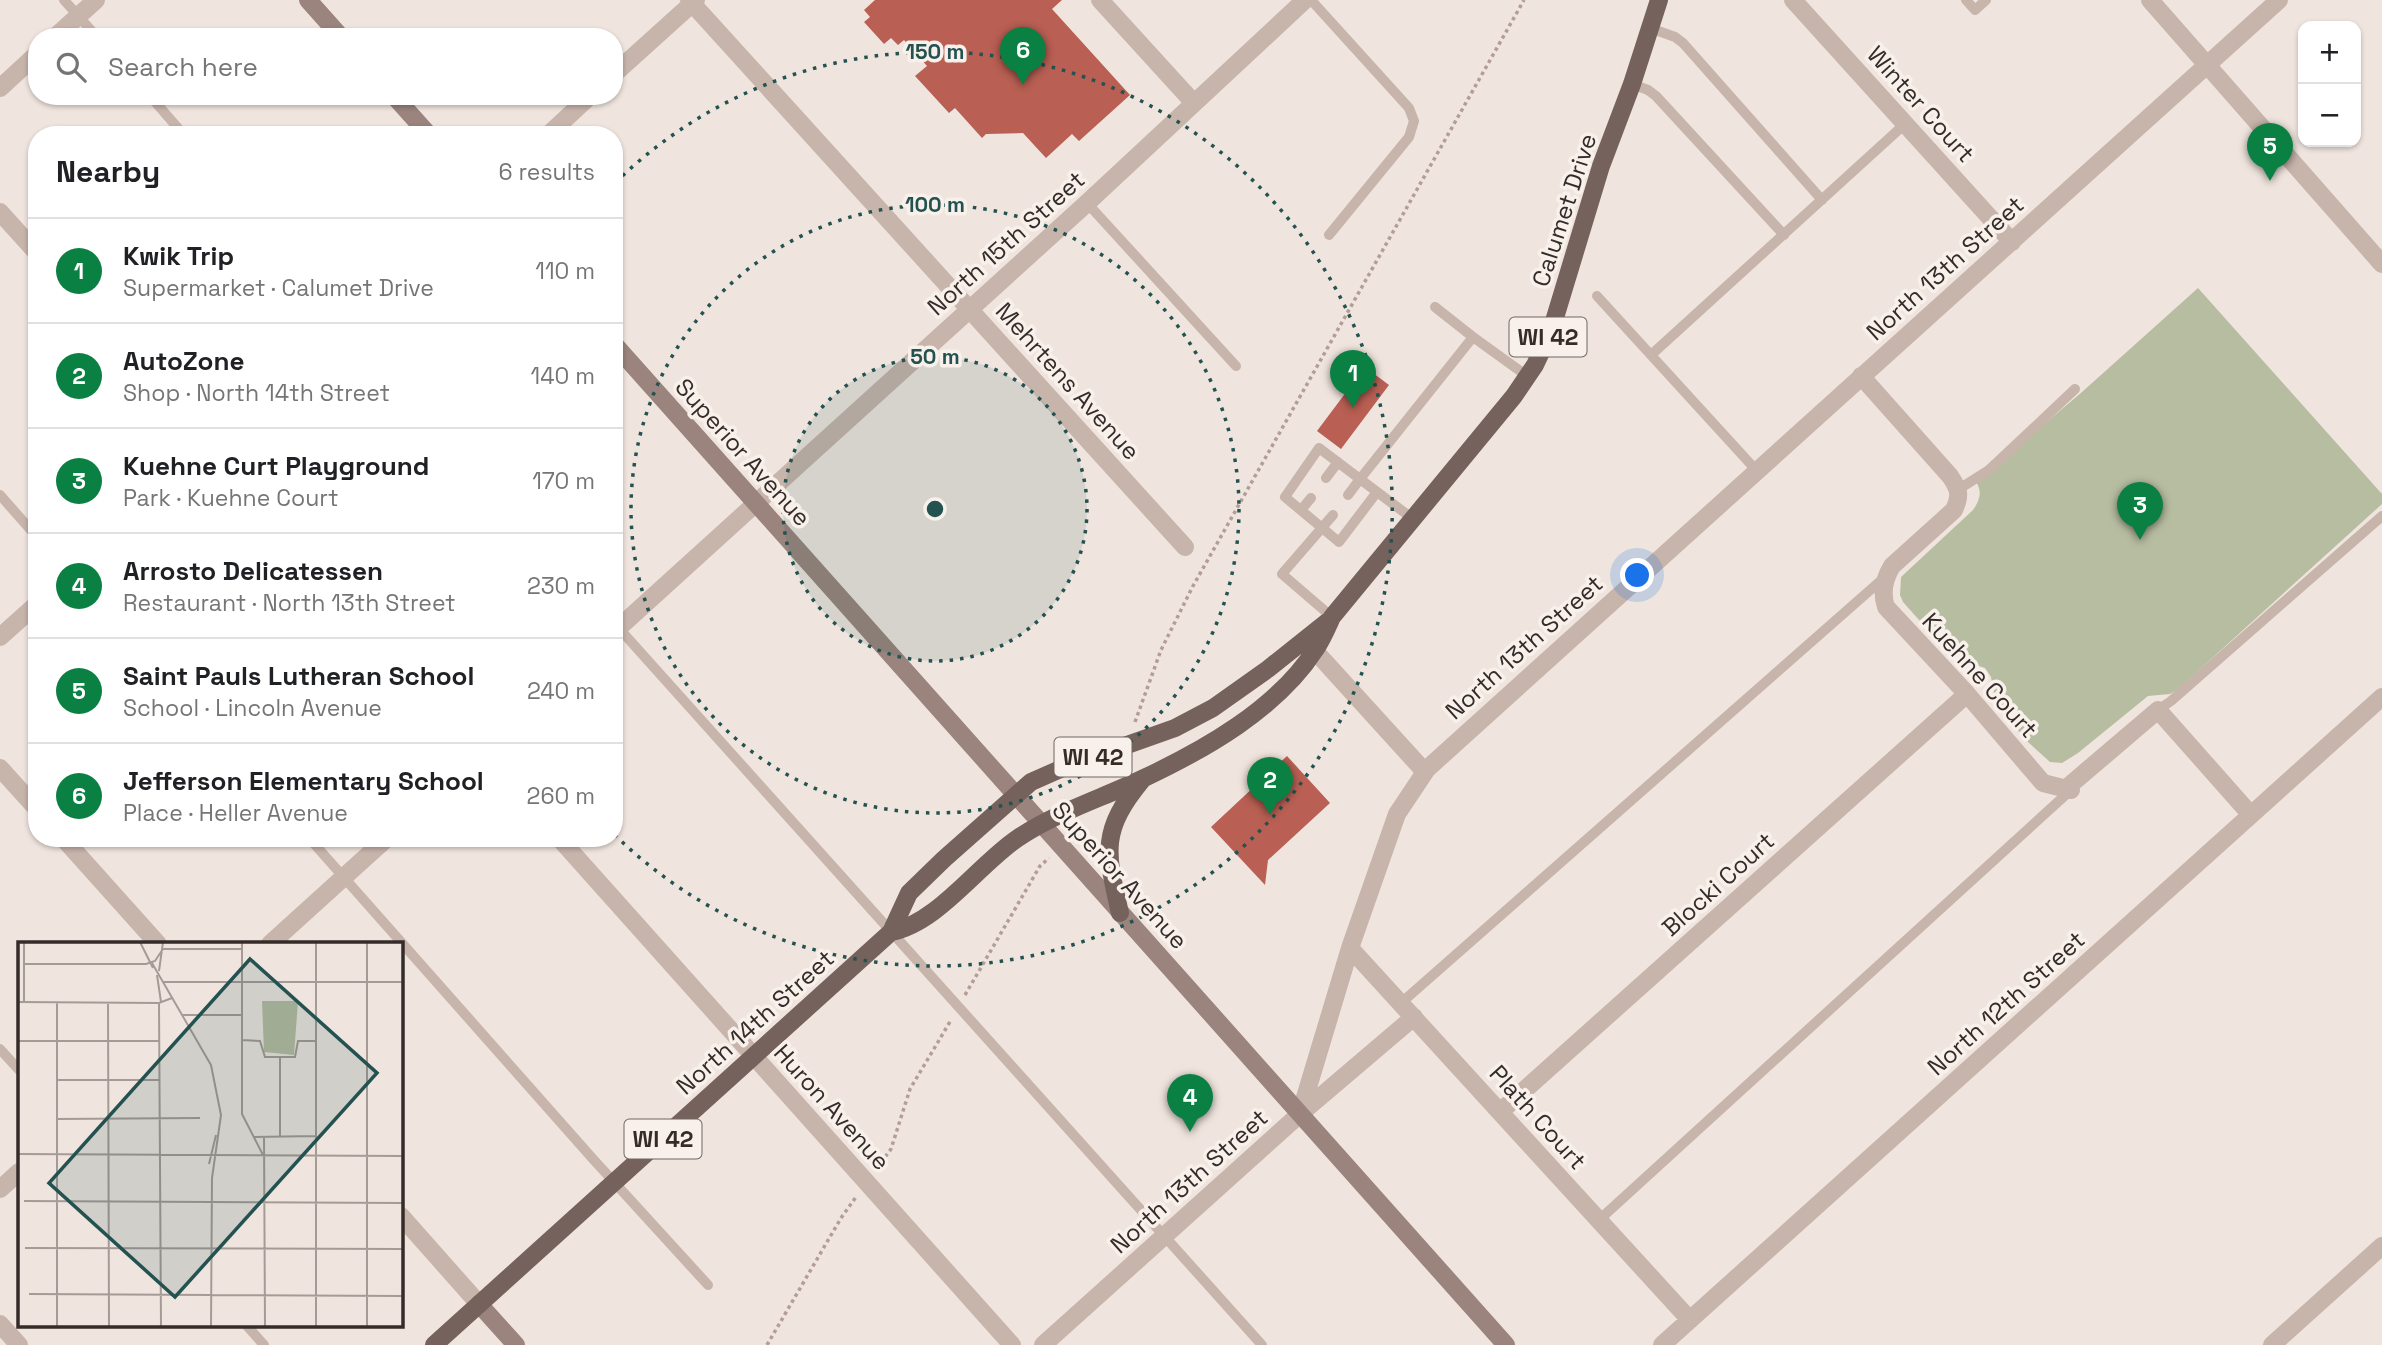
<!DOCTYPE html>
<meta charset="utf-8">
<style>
:root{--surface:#fff;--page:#f6f6f6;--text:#202124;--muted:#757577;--line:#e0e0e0;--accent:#0b8043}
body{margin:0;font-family:"Space Grotesk",sans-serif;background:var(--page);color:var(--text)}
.controls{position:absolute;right:21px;top:21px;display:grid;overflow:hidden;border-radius:14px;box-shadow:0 2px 5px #0004}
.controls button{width:63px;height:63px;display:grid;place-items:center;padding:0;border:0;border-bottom:2px solid var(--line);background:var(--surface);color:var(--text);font:35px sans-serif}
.you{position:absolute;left:1638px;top:576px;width:24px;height:24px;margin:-18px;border:5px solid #fff;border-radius:50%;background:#1a73e8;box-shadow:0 0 0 10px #1a73e833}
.badge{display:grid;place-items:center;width:46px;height:46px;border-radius:50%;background:var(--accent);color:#fff;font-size:23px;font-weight:700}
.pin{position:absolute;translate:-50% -58px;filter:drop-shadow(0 2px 4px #0008)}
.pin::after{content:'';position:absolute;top:37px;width:24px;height:21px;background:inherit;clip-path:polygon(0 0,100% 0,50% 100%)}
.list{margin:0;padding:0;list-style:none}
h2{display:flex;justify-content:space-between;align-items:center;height:91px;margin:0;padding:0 28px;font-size:30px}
h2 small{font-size:23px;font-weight:400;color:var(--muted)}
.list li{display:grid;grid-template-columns:46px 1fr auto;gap:21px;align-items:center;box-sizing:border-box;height:105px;padding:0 28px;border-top:2px solid var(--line)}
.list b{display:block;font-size:26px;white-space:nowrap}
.list p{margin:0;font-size:23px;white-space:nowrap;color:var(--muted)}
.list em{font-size:23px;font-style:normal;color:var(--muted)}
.icon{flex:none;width:38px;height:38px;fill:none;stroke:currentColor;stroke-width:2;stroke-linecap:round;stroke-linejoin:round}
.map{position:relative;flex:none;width:2382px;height:1345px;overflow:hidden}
.search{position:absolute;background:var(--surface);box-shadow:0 2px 5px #0004;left:28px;top:28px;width:595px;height:77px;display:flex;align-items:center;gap:18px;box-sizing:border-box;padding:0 24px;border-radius:28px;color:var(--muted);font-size:26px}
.panel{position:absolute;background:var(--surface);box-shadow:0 2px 5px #0004;left:28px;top:126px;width:595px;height:721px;border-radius:28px}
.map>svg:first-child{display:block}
.green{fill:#b7bda0}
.building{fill:#b95f53}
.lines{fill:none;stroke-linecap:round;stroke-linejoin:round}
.path{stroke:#b29e96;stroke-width:3.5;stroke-dasharray:3.5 3.5;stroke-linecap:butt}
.lane{stroke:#c7b4ab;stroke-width:10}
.street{stroke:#c7b4ab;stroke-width:18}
.secondary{stroke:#9a847d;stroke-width:18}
.primary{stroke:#76625c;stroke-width:18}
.ring{fill:none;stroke:#235250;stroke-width:3.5;stroke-dasharray:3.5 7}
.labels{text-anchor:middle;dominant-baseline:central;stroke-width:7;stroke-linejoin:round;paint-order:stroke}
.shield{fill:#f8f0ea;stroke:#706764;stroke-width:2}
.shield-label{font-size:23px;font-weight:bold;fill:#352c2a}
.street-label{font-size:24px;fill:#352c2a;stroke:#f8f0ea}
.inset-road{fill:none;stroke:#a59b96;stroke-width:2}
.view{fill:#235250;fill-opacity:0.15;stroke:#235250;stroke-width:3.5}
.inset-edge{fill:none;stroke:#352c2a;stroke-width:3.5}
.centre{fill:#235250;stroke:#f8f0ea;stroke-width:3.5}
.ring-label{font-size:21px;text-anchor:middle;font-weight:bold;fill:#235250;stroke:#f8f0ea;stroke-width:7;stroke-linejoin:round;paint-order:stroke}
</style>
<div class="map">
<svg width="2382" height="1345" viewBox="0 0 2382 1345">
<rect width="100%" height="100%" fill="#f0e5de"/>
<path class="green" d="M2198,288L2382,494V504L2177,690L2170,694L2148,696L2078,753L2062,763L2050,762L2028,742L1996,704L1991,677L1985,668L1952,657L1903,602L1900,595L1901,577L1973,510C1979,501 1983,492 1976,482L2082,392Z"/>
<path class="building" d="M875,0H1062L1052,9L1130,95L1079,141L1072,134L1046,158L1023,133L986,134L982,138L955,108L949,113L915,76L927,66L904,40L898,45L891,38L884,44L864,22L870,17L864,10Z
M1365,367L1389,385L1341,449L1317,431Z
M1287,756L1330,803L1268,860L1265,885L1211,827Z"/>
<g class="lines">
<path class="path" d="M1135,722L1161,650L1193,586L1524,0
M965,995L1040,866L1049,858
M877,1168L891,1149L910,1089L951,1020
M767,1345L841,1218L856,1197"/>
<path class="lane" d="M64,0L97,37
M1311,0L1409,108L1414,121L1409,137L1329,235
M1966,0L1975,10L1986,0
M1650,28L1675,37L1683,43L1822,200
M1632,84L1648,90L1656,96L1784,235
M150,96L184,135
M1087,203L1236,366
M1597,296L1756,470
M1435,307L1473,337
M1651,355L1906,123
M1326,478L1338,462
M1959,489L1989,470L2075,389
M1377,492L1339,542L1285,497L1319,448L1360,479L1473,337L1527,376
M0,495L37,537
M1348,495L1360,479L1413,519
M1301,510L1311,498
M1332,617L1282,574L1333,515
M616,625L1262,1345
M2158,710L2171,701L2382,516
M309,838L593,1159L708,1285
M1401,1003L1885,577
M0,1049L19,1070
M1599,1220L2071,790
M247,1326L264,1345"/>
<path class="street" d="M689,0L1185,547
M1100,0L1193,102
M1793,0L2012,242
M2150,0L2382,264
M55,37L96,0
M614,74L696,0
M0,88L37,54
M548,135L590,96
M0,212L37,253
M1861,376L1950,476C1959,489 1961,495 1954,510L1892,566C1884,579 1881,592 1886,607L1967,694L2043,783L2071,790L2070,785L2158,710L2251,815
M614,632L1087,203L1305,0
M0,637L37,604
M1315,651L1425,772
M0,768L37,809
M63,838L158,944
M559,838L1012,1345
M270,944L387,838
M1350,948L1690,1320
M1501,1111L1967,694
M1300,1114L1350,948L1397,814L1427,769L2279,0
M0,1189L19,1172
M401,1216L479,1304
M0,1324L19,1345
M1043,1345L1300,1114L1414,1017
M1662,1345L2382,697
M2272,1345L2382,1246"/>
<path class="secondary" d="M308,0L341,37
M394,96L429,135
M614,344L1506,1345
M479,1304L516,1345"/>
<path class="primary" d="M1120,913C1106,852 1100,831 1142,780
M891,932C937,924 979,864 1018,838C1057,812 1100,799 1142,779C1204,750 1277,709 1315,650C1322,640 1327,628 1332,617L1514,396L1535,365L1551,331L1601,166L1632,84L1659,0
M434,1345L891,932L909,893L944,859L1031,782L1065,767L1175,728L1213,708L1268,669L1327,622"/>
</g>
<circle cx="935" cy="509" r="152" fill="#235250" fill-opacity=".12"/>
<g class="ring">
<circle cx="935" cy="509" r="152"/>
<circle cx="935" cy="509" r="304"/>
<path d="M615 183A457 457 0 1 1 615 835"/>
</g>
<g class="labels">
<g class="shield">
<rect x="1509.5" y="317.5" width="77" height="39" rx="5"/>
<rect x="1054.5" y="737.5" width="77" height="39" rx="5"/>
<rect x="624.5" y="1119.5" width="77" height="39" rx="5"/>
</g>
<g class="shield-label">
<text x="1548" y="337">WI 42</text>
<text x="1093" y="757">WI 42</text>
<text x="663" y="1139">WI 42</text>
</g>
<g class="street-label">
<text transform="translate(1921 104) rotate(48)">Winter Court</text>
<text transform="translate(1564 210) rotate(-72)">Calumet Drive</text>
<text transform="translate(1006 243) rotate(-42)">North 15th Street</text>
<text transform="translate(1945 268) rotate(-42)">North 13th Street</text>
<text transform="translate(1068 381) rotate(48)">Mehrtens Avenue</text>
<text transform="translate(743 452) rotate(48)">Superior Avenue</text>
<text transform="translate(1524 647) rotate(-42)">North 13th Street</text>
<text transform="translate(1980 675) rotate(48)">Kuehne Court</text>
<text transform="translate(1120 875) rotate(48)">Superior Avenue</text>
<text transform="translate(1718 884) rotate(-42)">Blocki Court</text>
<text transform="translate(2006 1003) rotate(-42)">North 12th Street</text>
<text transform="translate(755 1022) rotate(-42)">North 14th Street</text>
<text transform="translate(832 1107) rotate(48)">Huron Avenue</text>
<text transform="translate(1538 1117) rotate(48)">Plath Court</text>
<text transform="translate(1189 1181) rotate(-42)">North 13th Street</text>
</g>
</g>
<g transform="translate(18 942)">
<rect width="385" height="385" fill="#f0e5de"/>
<path d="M244,59H280L276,113L246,110Z" fill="#b7bda0"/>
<path class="inset-road" d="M6,0V60M122,0L135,26M224,0V172L245,213M145,7H224M134,21L193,123L203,173L194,236L193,385M6,22H128L137,19L145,7M141,29L145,0M139,33L143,60M144,40H385M0,60L141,61L154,56M90,60L91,385M39,61V385M141,61L143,385M165,73H224M224,98L242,99L247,115H277L280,99H298M0,99H141M39,138H141M39,177L182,176M246,194L247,385M262,194V115M235,195L298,194M0,212L385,214M191,222L198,193M6,259L385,261M7,306L385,307M11,352L385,354M298,385V0M349,385V0"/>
<path class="view" d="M232,17L359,131L157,355L31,241Z"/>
<rect width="385" height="385" class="inset-edge"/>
</g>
<circle cx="935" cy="509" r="10" class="centre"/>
<g class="ring-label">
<text x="935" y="59">150 m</text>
<text x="935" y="212">100 m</text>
<text x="935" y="364">50 m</text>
</g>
</svg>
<div class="controls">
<button>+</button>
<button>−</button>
</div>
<div class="you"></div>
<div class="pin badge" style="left:1353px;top:408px">1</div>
<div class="pin badge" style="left:1270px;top:815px">2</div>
<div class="pin badge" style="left:2140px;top:540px">3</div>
<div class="pin badge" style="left:1190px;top:1132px">4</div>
<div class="pin badge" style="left:2270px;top:181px">5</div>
<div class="pin badge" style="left:1023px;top:85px">6</div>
<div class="search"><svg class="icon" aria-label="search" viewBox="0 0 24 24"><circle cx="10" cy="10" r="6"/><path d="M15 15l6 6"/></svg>Search here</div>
<section class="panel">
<h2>Nearby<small>6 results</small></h2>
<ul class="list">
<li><span class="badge">1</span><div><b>Kwik Trip</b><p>Supermarket · Calumet Drive</p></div><em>110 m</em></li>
<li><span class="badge">2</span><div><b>AutoZone</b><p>Shop · North 14th Street</p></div><em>140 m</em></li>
<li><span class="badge">3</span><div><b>Kuehne Curt Playground</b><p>Park · Kuehne Court</p></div><em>170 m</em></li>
<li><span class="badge">4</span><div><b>Arrosto Delicatessen</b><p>Restaurant · North 13th Street</p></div><em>230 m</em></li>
<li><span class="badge">5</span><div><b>Saint Pauls Lutheran School</b><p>School · Lincoln Avenue</p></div><em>240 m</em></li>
<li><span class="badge">6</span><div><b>Jefferson Elementary School</b><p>Place · Heller Avenue</p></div><em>260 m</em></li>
</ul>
</section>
</div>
